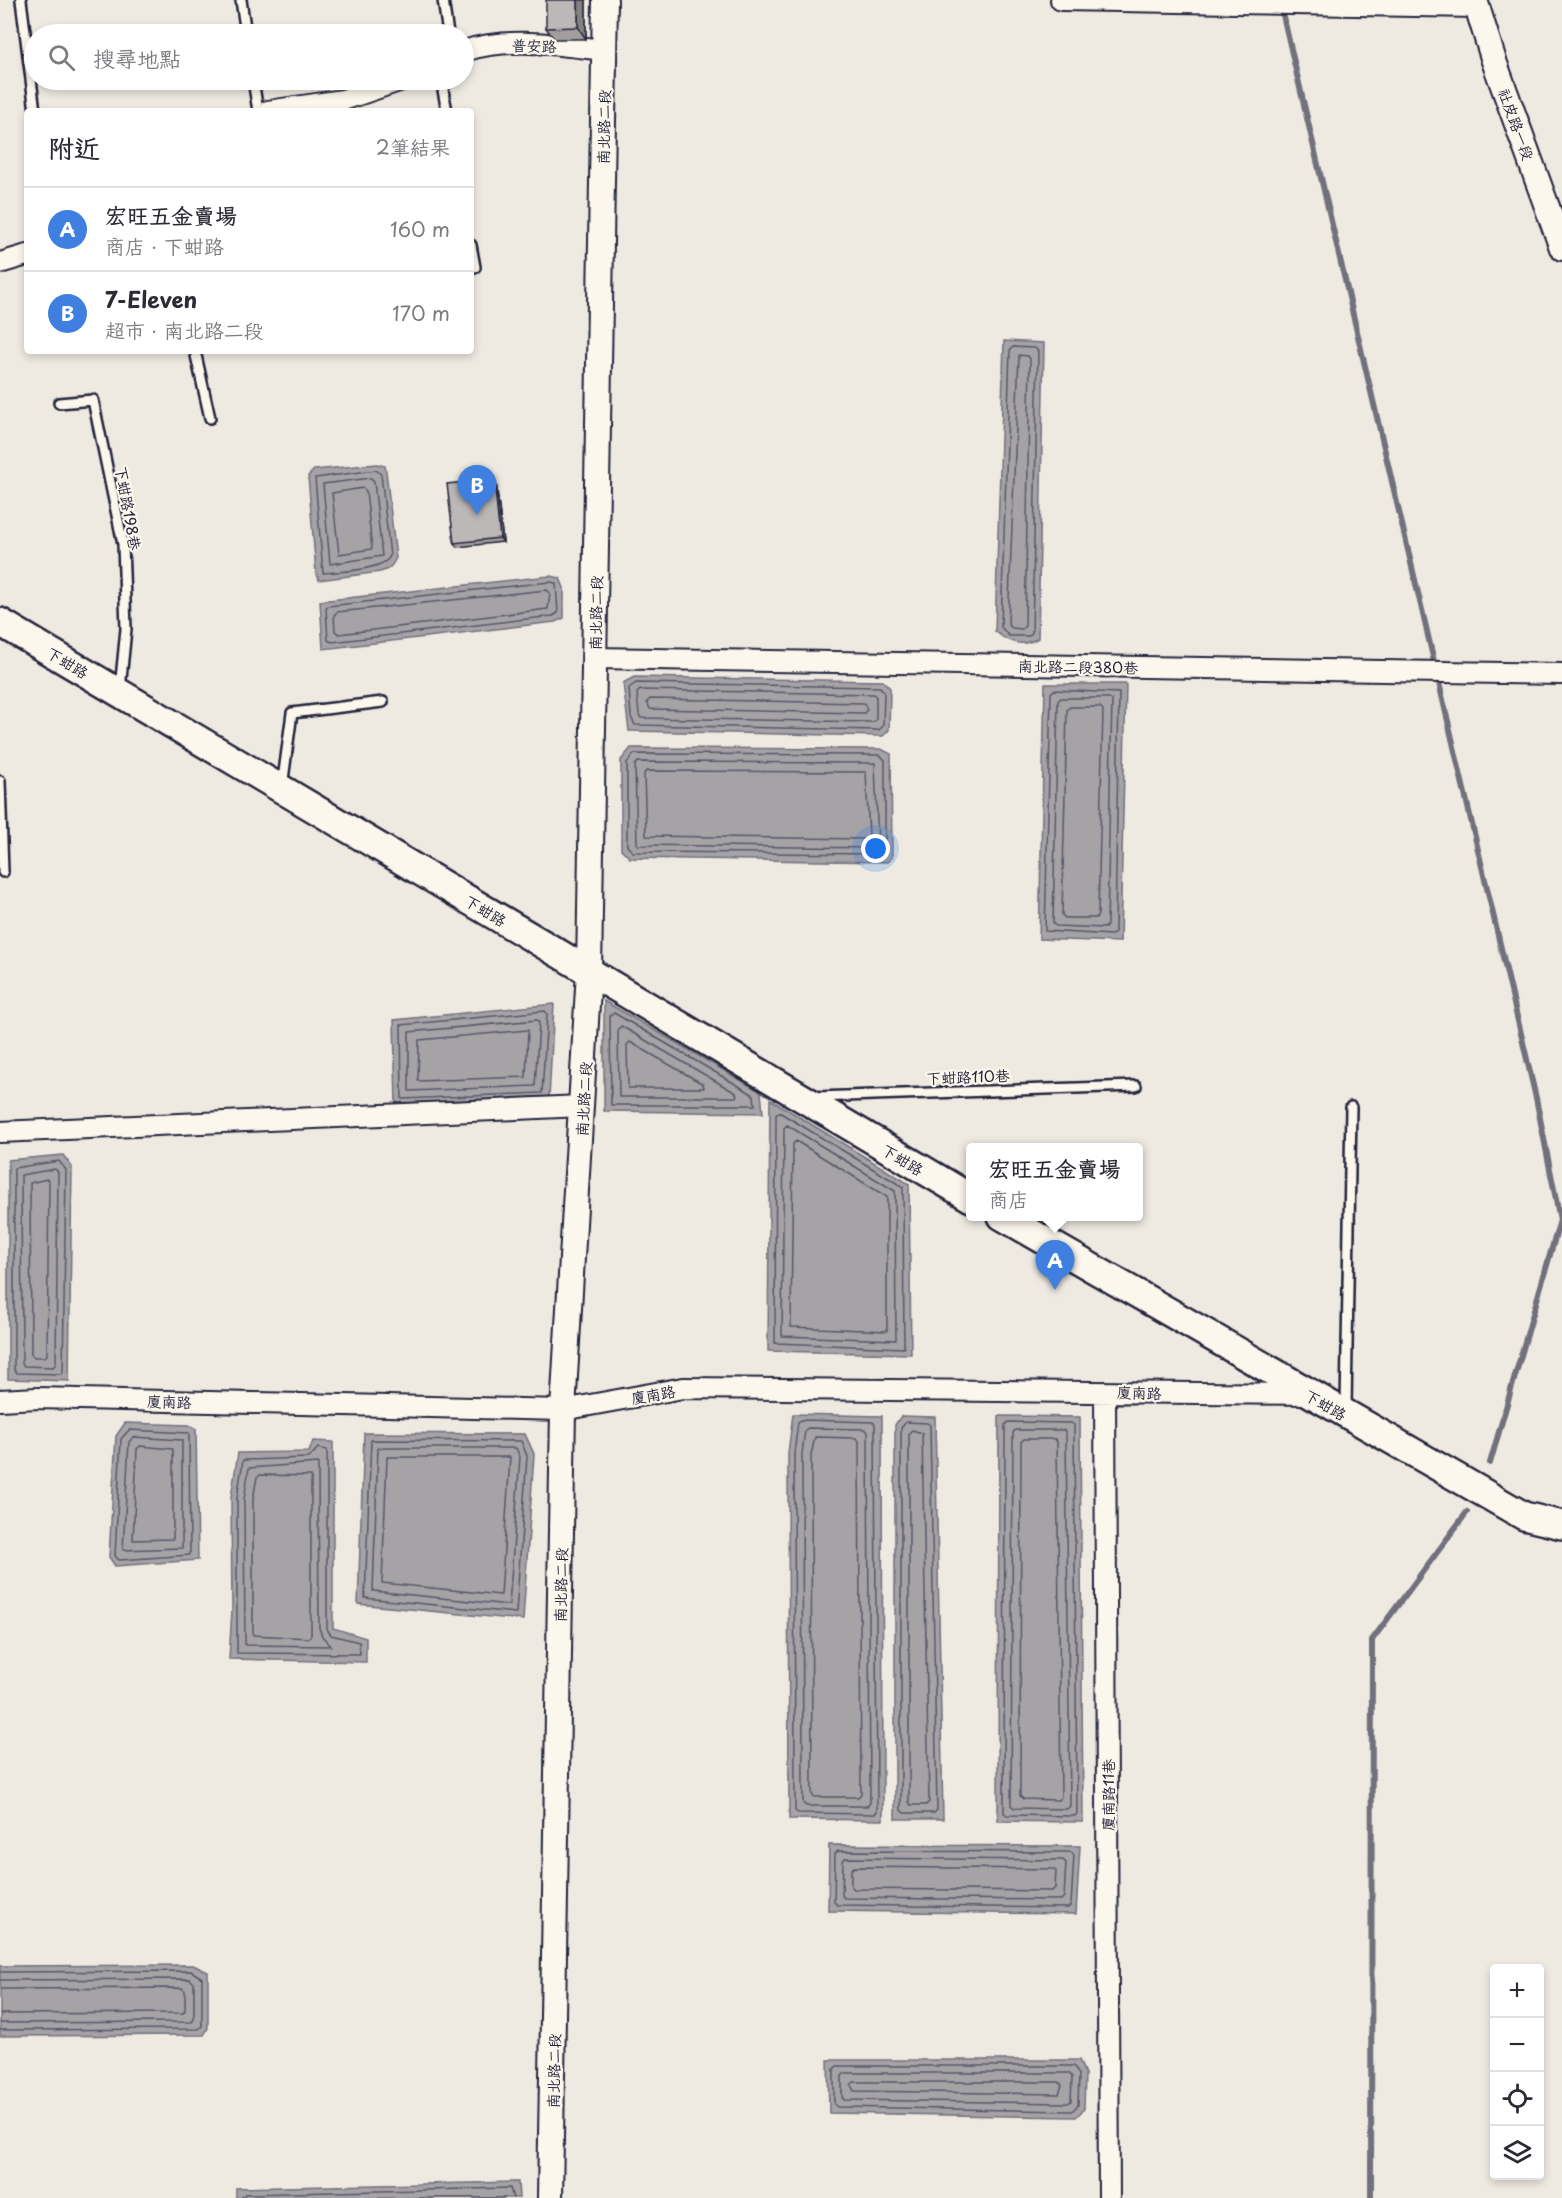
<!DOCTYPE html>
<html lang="zh-TW">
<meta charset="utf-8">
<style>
:root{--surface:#fff;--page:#f7f7f7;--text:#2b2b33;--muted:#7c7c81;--line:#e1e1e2;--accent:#22223b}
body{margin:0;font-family:"Playpen Sans","LXGW WenKai TC",sans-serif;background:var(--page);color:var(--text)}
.controls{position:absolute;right:18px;bottom:18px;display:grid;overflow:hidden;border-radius:6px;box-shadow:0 3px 9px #0003}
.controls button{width:54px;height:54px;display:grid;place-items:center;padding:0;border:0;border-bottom:2px solid var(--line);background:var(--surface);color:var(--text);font:30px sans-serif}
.you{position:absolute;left:876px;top:849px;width:21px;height:21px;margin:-15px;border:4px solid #fff;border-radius:50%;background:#1a73e8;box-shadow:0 0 0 9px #1a73e833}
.badge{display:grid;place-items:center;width:39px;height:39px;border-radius:50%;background:var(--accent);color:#fff;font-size:20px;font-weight:700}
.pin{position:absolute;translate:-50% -50px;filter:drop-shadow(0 2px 3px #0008)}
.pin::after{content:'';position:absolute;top:32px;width:21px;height:18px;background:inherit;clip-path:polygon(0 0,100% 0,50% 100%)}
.popup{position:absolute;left:966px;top:1143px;width:177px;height:78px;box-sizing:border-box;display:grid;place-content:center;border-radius:6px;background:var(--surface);filter:drop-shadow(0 2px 4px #0005);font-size:20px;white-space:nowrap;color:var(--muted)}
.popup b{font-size:22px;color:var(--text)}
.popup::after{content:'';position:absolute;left:50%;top:100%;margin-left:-12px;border:12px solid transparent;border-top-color:var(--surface)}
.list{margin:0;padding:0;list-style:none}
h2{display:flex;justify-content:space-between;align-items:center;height:78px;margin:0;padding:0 24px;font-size:26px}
h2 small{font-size:20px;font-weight:400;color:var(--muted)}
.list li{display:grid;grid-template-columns:39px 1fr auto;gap:18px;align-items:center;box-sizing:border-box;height:84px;padding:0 24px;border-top:2px solid var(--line)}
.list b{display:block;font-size:22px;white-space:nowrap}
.list p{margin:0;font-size:20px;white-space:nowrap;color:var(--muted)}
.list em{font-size:20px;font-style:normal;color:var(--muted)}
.icon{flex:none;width:33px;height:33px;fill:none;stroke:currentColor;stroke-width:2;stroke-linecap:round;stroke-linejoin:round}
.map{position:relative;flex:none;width:1562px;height:2198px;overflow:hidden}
.search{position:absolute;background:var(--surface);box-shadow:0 3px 9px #0003;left:24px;top:24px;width:450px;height:66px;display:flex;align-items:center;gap:15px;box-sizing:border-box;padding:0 21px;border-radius:33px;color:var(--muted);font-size:22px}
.panel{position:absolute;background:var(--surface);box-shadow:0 3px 9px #0003;left:24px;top:108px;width:450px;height:246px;border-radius:6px}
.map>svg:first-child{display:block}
.water{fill:#a6a3a7;stroke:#716f7c;stroke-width:1.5}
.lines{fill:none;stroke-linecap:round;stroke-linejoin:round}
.shore{stroke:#575666;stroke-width:1.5}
.stream{stroke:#716f7c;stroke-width:6}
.service-casing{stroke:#22223b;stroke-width:14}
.minor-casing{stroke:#22223b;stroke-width:24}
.tertiary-casing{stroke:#22223b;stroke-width:28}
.secondary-casing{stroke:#22223b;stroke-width:32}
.service{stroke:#fbf7ec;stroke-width:9}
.minor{stroke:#fbf7ec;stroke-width:20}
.tertiary{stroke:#fbf7ec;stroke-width:24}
.secondary{stroke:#fbf7ec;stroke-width:27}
.wall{fill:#a29e9e;stroke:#22223b;stroke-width:1.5}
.shaded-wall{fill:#848181;stroke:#22223b;stroke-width:1.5}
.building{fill:#bcb8b8;stroke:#22223b;stroke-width:1.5}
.labels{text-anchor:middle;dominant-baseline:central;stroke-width:4.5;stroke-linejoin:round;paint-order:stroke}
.street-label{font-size:15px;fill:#22223b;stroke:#fbf7ec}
</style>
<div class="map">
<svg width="1562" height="2198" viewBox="0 0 1562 2198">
<rect width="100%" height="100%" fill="#eeeae2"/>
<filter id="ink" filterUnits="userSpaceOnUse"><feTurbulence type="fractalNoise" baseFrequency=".0167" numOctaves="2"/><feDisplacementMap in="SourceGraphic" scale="12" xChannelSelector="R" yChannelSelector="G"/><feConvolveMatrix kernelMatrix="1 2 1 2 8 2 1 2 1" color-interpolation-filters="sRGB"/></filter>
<g filter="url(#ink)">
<path class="water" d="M1004,341L1044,343L1038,638C1022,648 1007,642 995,631Z
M377,464L385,466L386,471L396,558C392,566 389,570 380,572L319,580L316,572L308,476L314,470Z
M550,576L560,578L564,588V618L555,622L323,649L320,601Z
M634,677L883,681L890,688L889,730L883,736L629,731L623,683Z
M1045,684H1126L1120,942L1039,939Z
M631,748L881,749L891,754L892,858L887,862L630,858L621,849V760Z
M604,1001L761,1092L763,1113L604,1111Z
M554,1004L549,1099L396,1106L394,1020Z
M770,1099L909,1184L911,1354L768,1351Z
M63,1155L72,1167L69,1381L8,1379V1160Z
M793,1414L882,1416L883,1820L789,1819L788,1453Z
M901,1416L935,1417L943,1819H895V1425Z
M999,1416L1080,1417L1083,1822L998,1821Z
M125,1423L189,1425L196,1429L198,1560L115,1566L109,1557L116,1436Z
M364,1433L525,1434L534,1454L523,1620L358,1604Z
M313,1441L333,1442V1628L366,1638V1662L229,1659L232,1610L231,1497L238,1453L309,1452Z
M829,1845L1080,1846L1076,1914L828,1911Z
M193,1965L208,1972V2028L204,2035L0,2036V1966Z
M828,2060H1079L1085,2074L1084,2109L1076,2117L829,2113Z
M518,2182L519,2198H236V2188Z"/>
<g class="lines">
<path class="shore" d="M1013,347L1035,348L1038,351L1032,633L1029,636H1009L1001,627L1010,350Z
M1019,355L1028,356L1030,359L1025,626L1022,629L1012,628L1008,624Z
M376,470L381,474L390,556C385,570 339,572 323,573L315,478Z
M371,478L374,481L382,556L330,564L323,484Z
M363,488L366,491L372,549L339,554L332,493Z
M550,582L556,583L558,613L553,616L332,642L328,640L326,609L328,606Z
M547,590L550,593L548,609L339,634L335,631L334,615L337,612Z
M636,683L880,687L884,692L883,726L879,730L635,725L631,717L629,688Z
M640,690L874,694L876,697V720L873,722L641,718L639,715L637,693Z
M1054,690L1119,693L1115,932L1112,935L1045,931L1051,693Z
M1061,698H1109L1112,700L1107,925L1105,928L1056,926L1053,924L1058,701Z
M650,699L864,703L867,710L864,713L650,709L647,702Z
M1070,707H1100L1103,710L1098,915L1096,918H1065L1062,915L1067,710Z
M634,754L880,755L885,760V854L633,852L627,846V763Z
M638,762L875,763L878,846L875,848L637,845L635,765Z
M646,771L866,772L869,837L866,839L646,836L644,774Z
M545,1011L547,1014L542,1093L402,1099L401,1025Z
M614,1013L754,1095L755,1105H611L610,1016Z
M537,1020L539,1023L535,1086L409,1091V1032Z
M621,1026L736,1093L737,1097H619L618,1029Z
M528,1030L526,1077L418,1081L419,1040Z
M630,1042L703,1084L704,1088H628L627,1045Z
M779,1112L903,1187L904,1348L775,1343L776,1115Z
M787,1125L895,1191L896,1340L782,1336L784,1128Z
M796,1141L887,1197V1331L791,1327L793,1144Z
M59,1161L66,1170L63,1372L61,1374L17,1373L14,1370V1168Z
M55,1169L58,1172L56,1364L53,1367L24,1366L22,1363L21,1175Z
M47,1179L49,1182L47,1355L45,1357H34L31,1354L30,1183Z
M801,1420L873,1422L875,1424L877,1811L875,1814L798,1813L795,1811L794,1454L798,1422Z
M906,1422L927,1423L930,1425L937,1810L934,1813H904L901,1810V1428Z
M1008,1422L1071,1423L1074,1425L1077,1813L1075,1816L1007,1815L1004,1813L1005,1425Z
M808,1428L865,1429L868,1432L870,1803L867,1806H806L803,1803L802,1454L805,1430Z
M129,1430L189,1433L190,1555L119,1560L115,1556L121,1439Z
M912,1430L922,1433L929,1802L926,1805H911L909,1802V1433Z
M1015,1430H1064L1066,1433L1070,1806L1067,1809L1014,1808L1011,1805L1013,1433Z
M133,1437L182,1440V1548L123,1550L129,1442Z
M815,1437L856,1438L859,1441L861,1794L858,1797H814L812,1794L811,1455Z
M1024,1439H1055L1057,1442L1061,1797L1058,1800L1023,1799L1020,1796L1021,1442Z
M371,1440L521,1441L527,1456L516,1613L365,1598Z
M140,1446L173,1449V1539L133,1540L137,1449Z
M318,1448L327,1450V1629L331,1635L359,1642L360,1654L237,1653V1498L243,1460L309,1458Z
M378,1448H516L520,1457L509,1605L373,1591Z
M387,1457H510L501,1595L382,1583Z
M318,1463L319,1628L322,1636L331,1646L245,1645L244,1499L249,1468Z
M260,1475L311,1476V1635L309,1638L253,1635V1499L257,1477Z
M838,1851L1071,1852L1074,1855L1071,1905L1068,1908L837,1905L834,1902L835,1854Z
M845,1858L1063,1860L1066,1863L1064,1897L1061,1900L844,1898L842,1895L843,1861Z
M854,1867L1053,1869L1056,1871L1055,1888L1052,1891L854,1889L851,1886V1870Z
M0,1972L191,1971L202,1978V2026L199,2029L0,2030
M0,1980L190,1979L194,1983V2019L192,2022L0,2023
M0,1989L182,1988L185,1991V2010L183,2013L0,2014
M837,2066H1074L1079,2075L1078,2105L1072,2111L837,2107L834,2104V2069Z
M845,2073H1069L1072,2077L1071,2101L1068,2103L844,2100L842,2097V2076Z
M854,2082H1059L1062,2085L1059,2094L854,2091L851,2085Z
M241,2198L245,2194L510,2188L513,2198
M404,2198H505"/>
<path class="stream" d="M1283,15L1536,1098L1560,1220L1490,1463
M1371,2198L1372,1640L1467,1512"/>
<g class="service-casing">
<path id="service" d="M21,0L35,111
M241,0L246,34
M443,0L448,34
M253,80L258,111
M441,80L447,111
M471,245L475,267L471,268
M195,351L210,418
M59,403L93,400L123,544L126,629L120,689
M0,781L3,872
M282,787L292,713L383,702
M816,1097L1136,1086
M1346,1408L1351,1107"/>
</g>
<g class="minor-casing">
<path id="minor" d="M1061,0L1477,7
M464,51C508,36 558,45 605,50
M268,111L343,100L402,80
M0,263L27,255
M595,658L1562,674
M0,1132L582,1106
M1105,1392L1109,2198
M0,1400L37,1398L563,1410L683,1388L1308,1394"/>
</g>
<g class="tertiary-casing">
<path id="tertiary" d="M1475,0L1494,61L1562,248
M550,2198L563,1410L589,971L605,0"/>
</g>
<g class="secondary-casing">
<path id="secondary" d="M0,622L971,1198
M1002,1216L1524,1516L1562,1525"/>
</g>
<use href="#service" class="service"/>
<use href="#minor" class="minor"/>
<use href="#tertiary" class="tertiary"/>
<use href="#secondary" class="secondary"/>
</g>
<path class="wall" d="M586,0V39H554L546,28Z
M494,479L496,482L503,542L457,547L454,543Z"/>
<path class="shaded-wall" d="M578,0H586V39L578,27Z
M494,479L496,482L503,542L500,538Z"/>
<path class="building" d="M546,0H578V27L546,28Z
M494,479L500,538L454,543L447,484Z"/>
</g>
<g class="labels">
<g class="street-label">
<text transform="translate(534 45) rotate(1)">普安路</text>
<text transform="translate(1517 124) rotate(70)">社皮路一段</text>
<text transform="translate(603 127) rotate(-89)">南北路二段</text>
<text transform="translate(129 508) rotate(80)">下蚶路198巷</text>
<text transform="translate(595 613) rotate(-89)">南北路二段</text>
<text transform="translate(68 662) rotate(31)">下蚶路</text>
<text transform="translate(1078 666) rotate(1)">南北路二段380巷</text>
<text transform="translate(486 910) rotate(31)">下蚶路</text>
<text transform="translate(968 1076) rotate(-2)">下蚶路110巷</text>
<text transform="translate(583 1099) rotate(-87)">南北路二段</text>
<text transform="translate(903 1159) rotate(31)">下蚶路</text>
<text transform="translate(1139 1392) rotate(1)">廈南路</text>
<text transform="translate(653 1394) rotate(-10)">廈南路</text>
<text transform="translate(169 1401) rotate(1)">廈南路</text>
<text transform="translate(1326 1404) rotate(30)">下蚶路</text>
<text transform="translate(560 1585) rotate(-89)">南北路二段</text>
<text transform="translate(1107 1795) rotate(-90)">廈南路11巷</text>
<text transform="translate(553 2071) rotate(-89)">南北路二段</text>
</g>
</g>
</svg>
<div class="controls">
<button>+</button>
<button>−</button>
<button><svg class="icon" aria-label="locate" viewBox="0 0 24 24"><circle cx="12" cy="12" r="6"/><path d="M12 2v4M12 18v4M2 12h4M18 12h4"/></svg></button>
<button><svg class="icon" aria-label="layers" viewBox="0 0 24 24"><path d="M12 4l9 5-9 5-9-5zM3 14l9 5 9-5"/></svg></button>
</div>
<div class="you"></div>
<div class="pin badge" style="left:1055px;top:1290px;background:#3f7fe0">A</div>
<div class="popup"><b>宏旺五金賣場</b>商店</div>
<div class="pin badge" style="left:477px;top:515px;background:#3f7fe0">B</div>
<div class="search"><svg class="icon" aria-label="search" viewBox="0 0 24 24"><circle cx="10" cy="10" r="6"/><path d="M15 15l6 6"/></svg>搜尋地點</div>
<section class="panel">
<h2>附近<small>2筆結果</small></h2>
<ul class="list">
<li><span class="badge" style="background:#3f7fe0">A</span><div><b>宏旺五金賣場</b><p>商店 · 下蚶路</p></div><em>160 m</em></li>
<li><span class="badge" style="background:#3f7fe0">B</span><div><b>7-Eleven</b><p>超市 · 南北路二段</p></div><em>170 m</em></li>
</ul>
</section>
</div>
